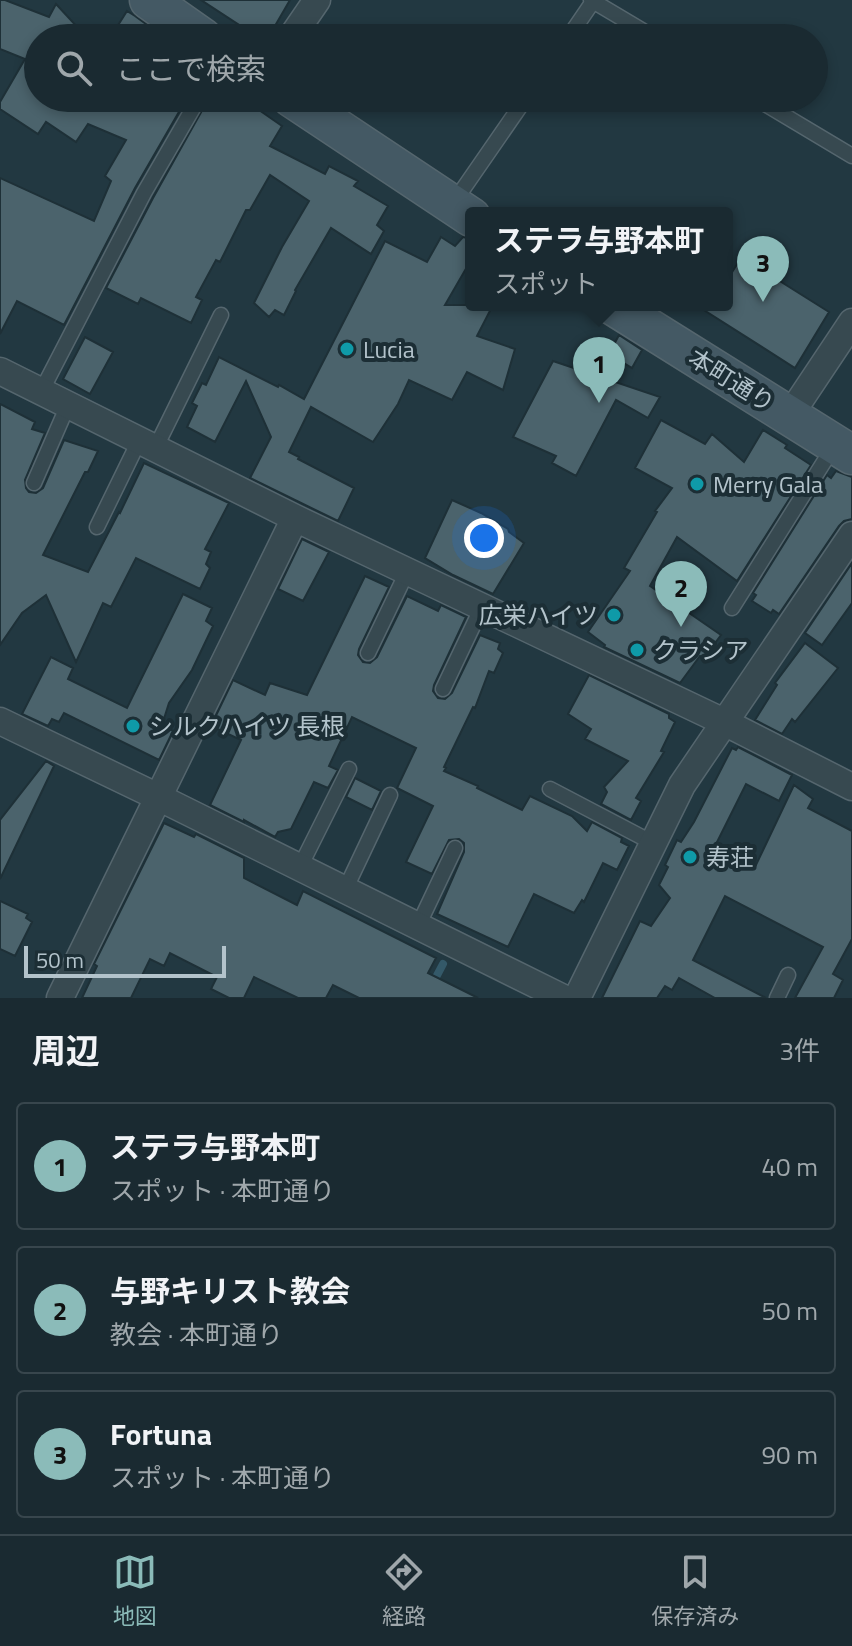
<!DOCTYPE html>
<html lang="ja">
<meta charset="utf-8">
<style>
:root{--surface:#1a2a31;--page:#233239;--text:#f1f3f6;--muted:#9fa7ab;--line:#38464d;--accent:#8bbbb9}
body{margin:0;font-family:"Titillium Web","Noto Sans JP",sans-serif;background:var(--page);color:var(--text)}
.scale{position:absolute;left:24px;bottom:20px;width:202px;box-sizing:border-box;padding-left:8px;border:4px solid #b3c3cb;border-top:0;font-size:22px;line-height:28px;white-space:nowrap;color:#b3c3cb;-webkit-text-stroke:6px #1c2e35;paint-order:stroke}
.you{position:absolute;left:484px;top:538px;width:28px;height:28px;margin:-20px;border:6px solid #fff;border-radius:50%;background:#1a73e8;box-shadow:0 0 0 12px #1a73e833}
.badge{display:grid;place-items:center;width:52px;height:52px;border-radius:50%;background:var(--accent);color:#111;font-size:26px;font-weight:700}
.pin{position:absolute;translate:-50% -66px;filter:drop-shadow(0 2px 4px #0008)}
.pin::after{content:'';position:absolute;top:42px;width:28px;height:24px;background:inherit;clip-path:polygon(0 0,100% 0,50% 100%)}
.popup{position:absolute;left:465px;top:207px;width:268px;height:104px;box-sizing:border-box;display:grid;place-content:center;border-radius:8px;background:var(--surface);filter:drop-shadow(0 2px 6px #0005);font-size:26px;white-space:nowrap;color:var(--muted)}
.popup b{font-size:30px;color:var(--text)}
.popup::after{content:'';position:absolute;left:50%;top:100%;margin-left:-16px;border:16px solid transparent;border-top-color:var(--surface)}
.list{margin:0;padding:0;list-style:none}
h2{display:flex;justify-content:space-between;align-items:center;height:104px;margin:0;padding:0 32px;font-size:34px}
h2 small{font-size:26px;font-weight:400;color:var(--muted)}
.list li{display:grid;grid-template-columns:52px 1fr auto;gap:24px;align-items:center;box-sizing:border-box;height:128px;margin:0 16px 16px;padding:0 16px;border:2px solid var(--line);border-radius:8px}
.list b{display:block;font-size:30px;white-space:nowrap}
.list p{margin:0;font-size:26px;white-space:nowrap;color:var(--muted)}
.list em{font-size:26px;font-style:normal;color:var(--muted)}
.icon{flex:none;width:44px;height:44px;fill:none;stroke:currentColor;stroke-width:2;stroke-linecap:round;stroke-linejoin:round}
.map{position:relative;flex:none;width:852px;height:998px;overflow:hidden}
.search{position:absolute;background:var(--surface);box-shadow:0 4px 12px #0003;left:24px;right:24px;top:24px;height:88px;display:flex;align-items:center;gap:20px;box-sizing:border-box;padding:0 28px;border-radius:44px;color:var(--muted);font-size:30px}
.sheet{height:536px;background:var(--surface)}
nav{display:flex;justify-content:space-around;align-items:center;box-sizing:border-box;height:112px;border-top:2px solid var(--line);background:var(--surface);font-size:22px;color:var(--muted)}
nav a{display:grid;justify-items:center;gap:4px}
nav .on{color:var(--accent)}
.map>svg:first-child{display:block}
.lines{fill:none;stroke-linecap:round;stroke-linejoin:round}
.stream{stroke:#345969;stroke-width:8}
.building{fill:#4b636c;stroke:#1e3037;stroke-width:2}
.service-casing{stroke:#55666e;stroke-width:17}
.minor-casing{stroke:#55666e;stroke-width:29}
.secondary-casing{stroke:#55666e;stroke-width:41}
.service{stroke:#374950;stroke-width:14}
.minor{stroke:#374950;stroke-width:26}
.secondary{stroke:#445964;stroke-width:38}
.culture-dot{fill:#0f9aa8;stroke:#1c2e35;stroke-width:3}
.labels{text-anchor:middle;dominant-baseline:central;stroke-width:8;stroke-linejoin:round;paint-order:stroke}
.poi-label{font-size:24px;fill:#b3c3cb;stroke:#1c2e35;text-anchor:start}
.street-label{font-size:24px;fill:#b3c3cb;stroke:#1c2e35}
</style>
<div class="map">
<svg width="852" height="998" viewBox="0 0 852 998">
<rect width="100%" height="100%" fill="#223841"/>
<g class="lines">
<path class="stream" d="M425,998L443,964"/>
</g>
<path class="building" d="M0,0H5L49,17L56,4L79,29L98,37L38,38V98H187L135,188L64,325L17,301L0,334V178L94,221L111,181L105,176L126,140L88,124L76,142L46,122L38,134L0,109V102L25,59L0,49Z
M201,0H290L268,38H259Z
M127,11L135,16L165,38H110Z
M209,98H234L259,110L282,126L270,146L325,174L329,166L358,181L354,186L388,206L377,225L384,231L371,254L331,228L295,290L296,291L284,315L275,310L269,317L254,303L282,247L309,201L270,175L250,210H246L220,262L216,260L196,297L202,300L191,323L141,298L138,304L106,288L153,198Z
M441,237L455,246L463,237L471,239V260L445,305H493L477,336L515,349L503,390L467,372L452,400L409,380L398,404L373,442L311,407L289,452L299,457L298,459L354,488L338,521L250,478L271,437L246,381L215,442L187,427L197,406L192,403L202,383L206,385L219,357L278,387L279,385L304,399L385,241L427,262Z
M748,247L773,264L770,269L778,274L775,278L829,312L795,368L696,305H727V280Z
M619,335L642,350L632,368L609,354Z
M85,337L113,352L90,394L63,379Z
M553,361L660,397L648,418L616,400L576,476L552,463L556,456L513,437Z
M0,404L35,422L32,429L45,433L25,480L26,488L29,492L36,493L43,488L64,440L98,451L88,472H85L43,555L88,572L119,512L120,513L144,463L229,503L205,549L211,552L206,564L210,568L200,589L136,558L111,607L103,603L76,662L46,595L22,613L0,645Z
M661,420L705,444L712,434L744,462L763,430L787,445L785,448L811,465L737,581L677,537L650,586L721,635L704,658L700,656L680,683L604,647L605,645L588,632L630,571L624,568L657,512L655,511L672,488L635,468Z
M836,471L852,477V519L844,521L839,526L779,614L773,610L771,613L752,601L756,595L753,593L827,475L831,478Z
M452,500L481,513L508,529L509,532L524,543L493,594L453,575L425,558Z
M302,539L329,552L303,601L278,589Z
M852,563V603L822,645L805,633Z
M365,576L389,587L359,649L358,655L363,662L370,663L377,657L407,596L438,611L441,605L466,617L434,685L433,691L438,698L445,699L452,693L480,635L500,643L498,649L503,653L494,673L489,671L475,708L473,707L444,767L446,768L444,771L478,786L477,788L522,810L530,796L572,816L587,831L592,822L622,838L621,842L629,846L617,870L603,863L584,902L582,900L574,913L534,894L508,947L437,914L464,852V843L459,839L449,840L432,874L406,862L433,806L397,788L416,748L352,717L329,766L338,770L328,788L314,782L291,829L278,832L275,837L244,820V822L210,805L241,740L211,726L233,680L265,695L270,683L307,695Z
M183,594L212,608L206,621L213,626L192,670L169,703L162,725L173,731L159,760L64,713L59,722L52,719L48,726L22,714L51,657L73,668L68,679L127,708Z
M805,643L838,668L795,722L792,719L782,734L755,720L777,685L775,683Z
M589,675L669,714V718L675,722L661,751L664,752L636,798L641,801L631,820L601,804L607,792L604,787L628,761L585,739L591,729L568,714Z
M738,747L792,775L779,801L746,784L716,844L756,865L794,785L813,799L808,808L852,831V939L833,974L843,980L834,998H795L823,947L725,896L693,960L766,998H715L679,978L672,990L665,986L657,998H602L640,921L651,926L670,898L659,885L668,867L665,865L677,840L681,842L694,822L732,748L736,750Z
M46,761L54,766L0,879V820Z
M355,778L381,791L372,810L346,797Z
M164,823L194,837L196,834L244,858V878L297,905L303,891L436,958L428,973L478,998H359L333,985L326,998H298L254,977L244,998H229L211,989L217,977L170,953L164,966L150,959L131,998H82L97,966L94,964Z
M0,901L28,914L26,918L32,922L15,956L0,949Z"/>
<g class="lines">
<g class="service-casing">
<path id="service" d="M591,0L655,38
M568,38L594,0
M755,98L852,156
M452,205L526,98
M42,390L144,193L199,98
M155,449L221,315
M34,483L68,405
M97,527L139,441
M732,608L834,446
M368,653L407,572
M443,689L482,607
M550,789L653,843
M300,867L349,769
M345,890L390,795
M418,926L455,848
M777,998L788,975"/>
</g>
<g class="minor-casing">
<path id="minor" d="M291,38L317,0
M0,371L295,518L724,722L852,787
M790,415L852,322
M0,721L158,797L563,998
M60,998L295,518
M577,998L682,785L852,535"/>
</g>
<g class="secondary-casing">
<path id="secondary" d="M149,0L203,38
M292,98L471,217
M612,305L852,455"/>
</g>
<use href="#service" class="service"/>
<use href="#minor" class="minor"/>
<use href="#secondary" class="secondary"/>
</g>
<g class="culture-dot">
<circle cx="347" cy="349" r="8"/>
<circle cx="697" cy="484" r="8"/>
<circle cx="614" cy="615" r="8"/>
<circle cx="637" cy="650" r="8"/>
<circle cx="133" cy="726" r="8"/>
<circle cx="690" cy="857" r="8"/>
</g>
<g class="labels">
<g class="poi-label">
<text x="363" y="349">Lucia</text>
<text x="713" y="484">Merry Gala</text>
<text x="598" y="615" text-anchor="end">広栄ハイツ</text>
<text x="653" y="650">クラシア</text>
<text x="149" y="726">シルクハイツ 長根</text>
<text x="706" y="857">寿荘</text>
</g>
<g class="street-label">
<text transform="translate(732 380) rotate(32)">本町通り</text>
</g>
</g>
</svg>
<div class="scale">50 m</div>
<div class="you"></div>
<div class="pin badge" style="left:599px;top:403px">1</div>
<div class="popup"><b>ステラ与野本町</b>スポット</div>
<div class="pin badge" style="left:681px;top:627px">2</div>
<div class="pin badge" style="left:763px;top:302px">3</div>
<div class="search"><svg class="icon" aria-label="search" viewBox="0 0 24 24"><circle cx="10" cy="10" r="6"/><path d="M15 15l6 6"/></svg>ここで検索</div>
</div>
<section class="sheet">
<h2>周辺<small>3件</small></h2>
<ul class="list">
<li><span class="badge">1</span><div><b>ステラ与野本町</b><p>スポット · 本町通り</p></div><em>40 m</em></li>
<li><span class="badge">2</span><div><b>与野キリスト教会</b><p>教会 · 本町通り</p></div><em>50 m</em></li>
<li><span class="badge">3</span><div><b>Fortuna</b><p>スポット · 本町通り</p></div><em>90 m</em></li>
</ul>
</section>
<nav>
<a class="on"><svg class="icon" aria-label="map" viewBox="0 0 24 24"><path d="M3 6l6-2 6 2 6-2v14l-6 2-6-2-6 2zM9 4v14M15 6v14"/></svg>地図</a>
<a><svg class="icon" aria-label="directions" viewBox="0 0 24 24"><path d="M12 3l9 9-9 9-9-9zM9 14v-3h6M13 9l2 2-2 2"/></svg>経路</a>
<a><svg class="icon" aria-label="saved" viewBox="0 0 24 24"><path d="M7 4h10v16l-5-4-5 4z"/></svg>保存済み</a>
</nav>
